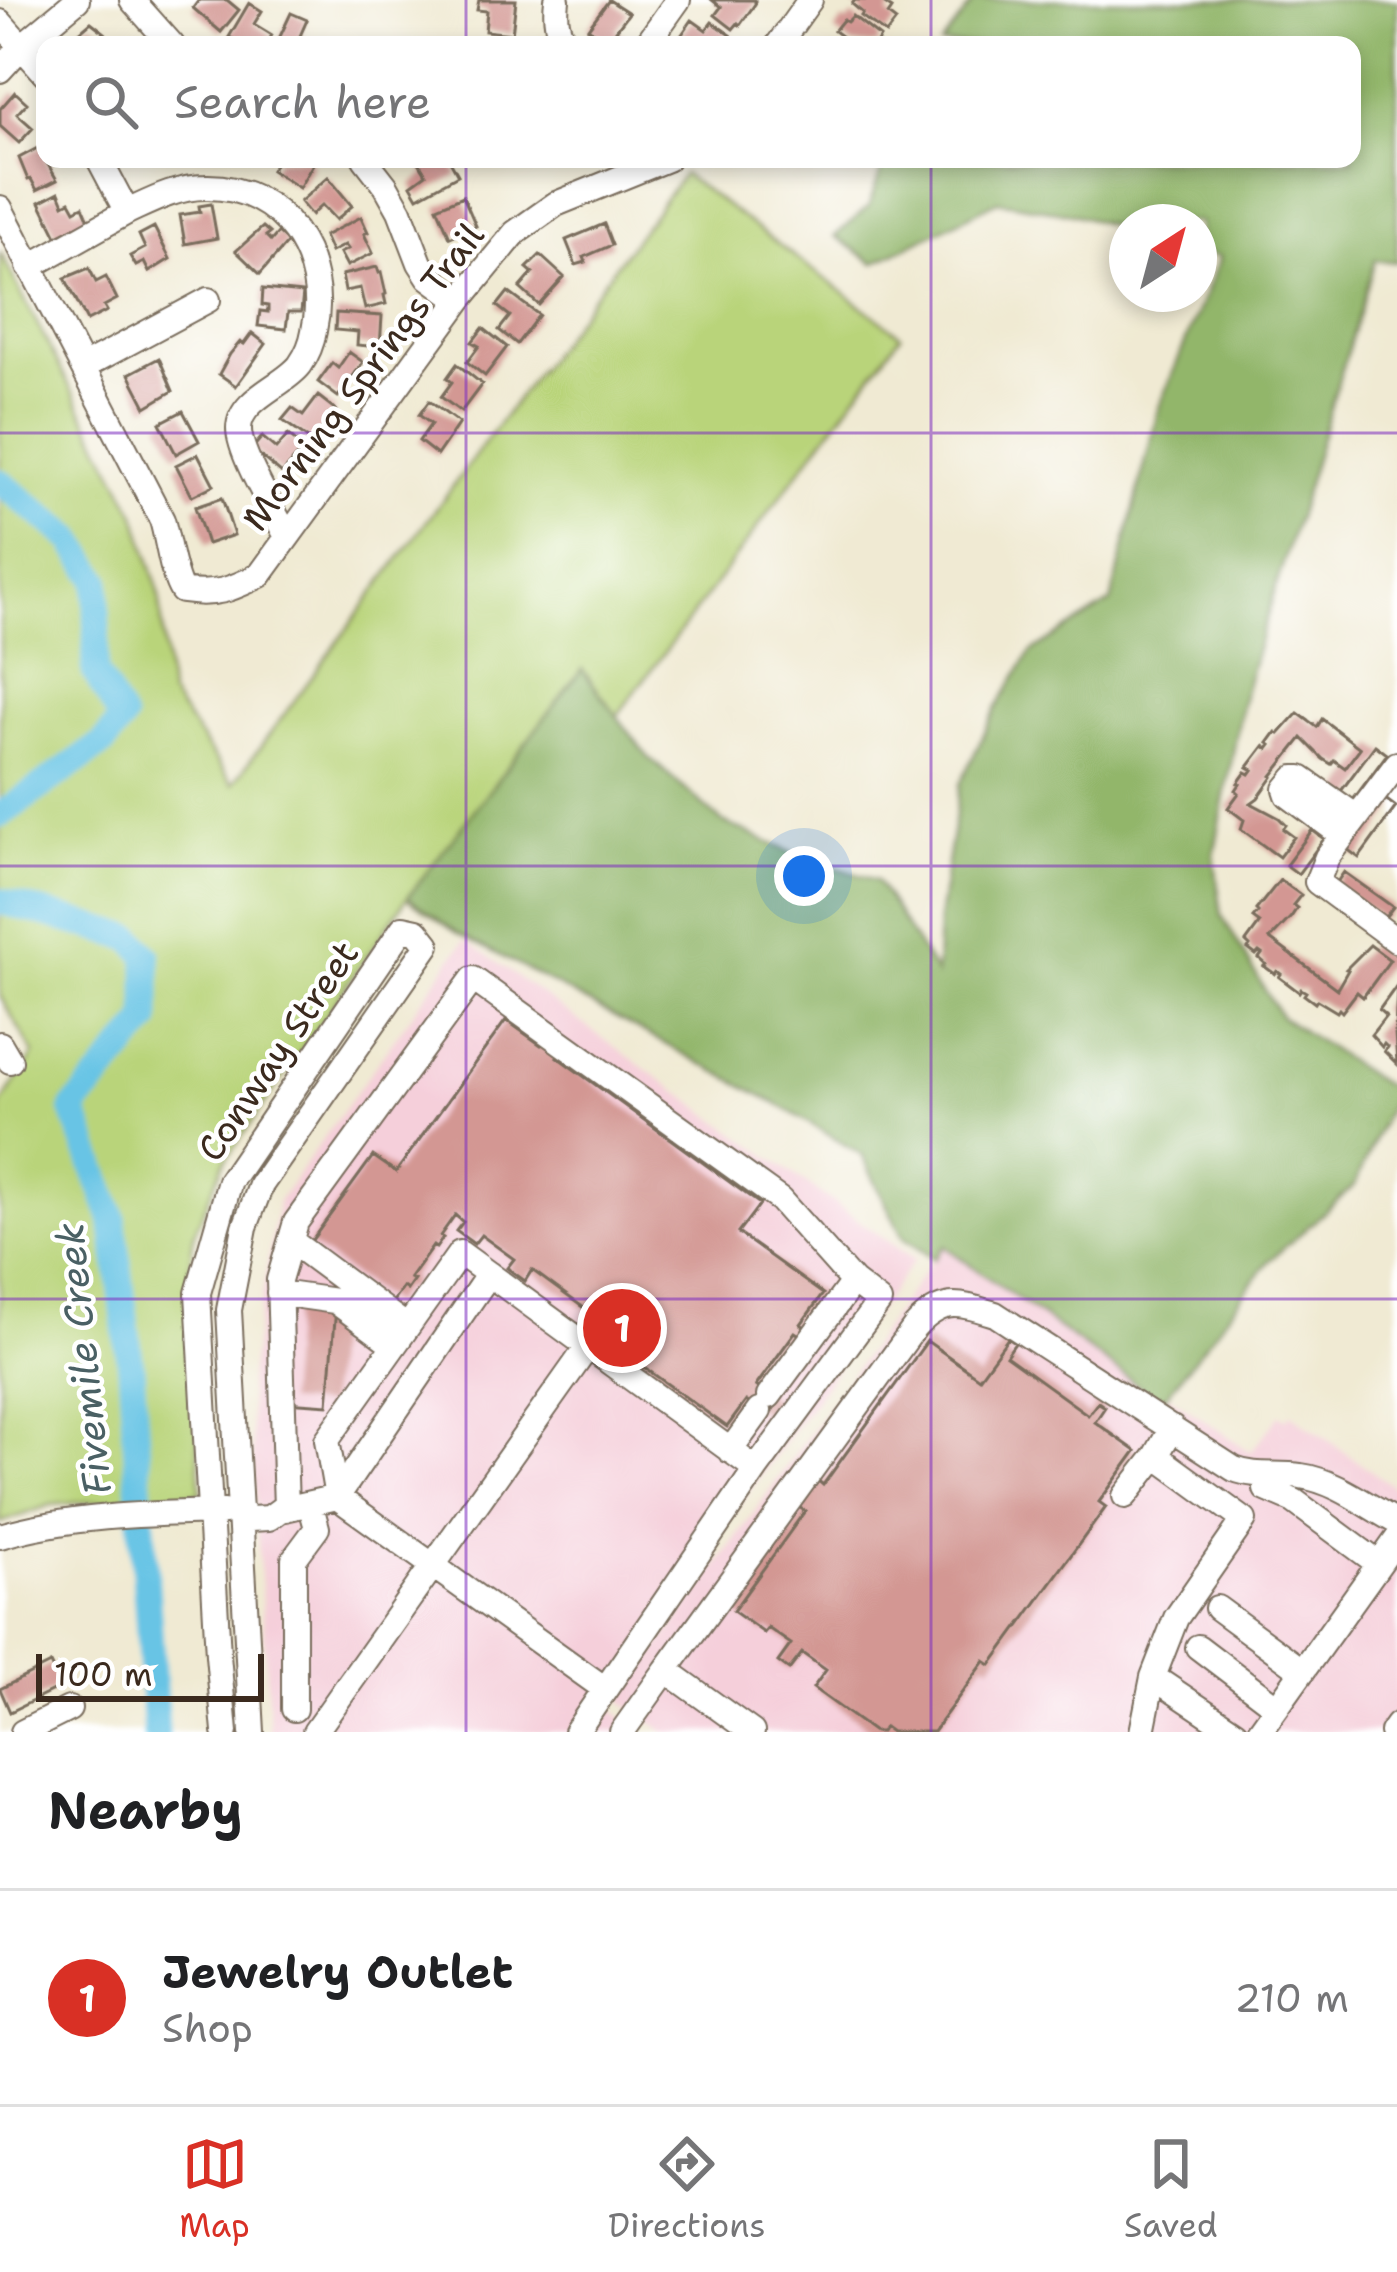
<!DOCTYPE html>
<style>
:root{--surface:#fff;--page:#f6f6f6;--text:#202124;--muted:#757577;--line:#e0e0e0;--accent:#d93025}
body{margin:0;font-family:"Shantell Sans",sans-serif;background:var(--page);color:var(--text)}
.compass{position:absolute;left:1109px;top:204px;width:108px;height:108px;border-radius:50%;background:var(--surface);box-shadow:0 6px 18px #0003;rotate:36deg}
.scale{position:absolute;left:36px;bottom:30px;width:228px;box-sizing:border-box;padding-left:12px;border:6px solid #3b2a1e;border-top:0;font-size:33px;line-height:42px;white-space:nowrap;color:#3b2a1e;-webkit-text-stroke:9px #fff;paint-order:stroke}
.you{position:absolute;left:804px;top:876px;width:42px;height:42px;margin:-30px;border:9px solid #fff;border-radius:50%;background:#1a73e8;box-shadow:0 0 0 18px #1a73e833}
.badge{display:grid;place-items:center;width:78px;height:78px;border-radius:50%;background:var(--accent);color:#fff;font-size:39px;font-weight:700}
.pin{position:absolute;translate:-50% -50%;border:6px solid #fff;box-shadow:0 3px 12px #0006}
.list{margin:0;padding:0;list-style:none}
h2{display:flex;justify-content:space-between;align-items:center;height:156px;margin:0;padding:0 48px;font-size:51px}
h2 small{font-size:39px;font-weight:400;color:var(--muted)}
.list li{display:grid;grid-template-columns:78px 1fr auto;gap:36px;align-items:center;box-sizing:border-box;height:216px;padding:0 48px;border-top:3px solid var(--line)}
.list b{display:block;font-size:45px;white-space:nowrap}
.list p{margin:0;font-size:39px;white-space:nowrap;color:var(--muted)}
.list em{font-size:39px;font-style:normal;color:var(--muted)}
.icon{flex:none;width:66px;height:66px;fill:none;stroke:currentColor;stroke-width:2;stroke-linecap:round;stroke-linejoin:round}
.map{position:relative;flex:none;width:1397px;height:1732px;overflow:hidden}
.search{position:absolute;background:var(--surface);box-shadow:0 6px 18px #0003;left:36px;right:36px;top:36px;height:132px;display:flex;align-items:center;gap:30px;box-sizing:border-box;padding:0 42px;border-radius:24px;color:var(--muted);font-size:45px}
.sheet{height:372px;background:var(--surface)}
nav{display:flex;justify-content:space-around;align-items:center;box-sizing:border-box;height:168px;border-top:3px solid var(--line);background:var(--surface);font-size:33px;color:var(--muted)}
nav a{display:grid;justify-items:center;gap:6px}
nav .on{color:var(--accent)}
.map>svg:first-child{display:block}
.built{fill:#f5cfda}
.green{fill:#b9d47a;stroke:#7a7f4c;stroke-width:3}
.forest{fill:#92b66a;stroke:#667044;stroke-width:3}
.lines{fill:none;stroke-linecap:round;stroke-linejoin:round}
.river{stroke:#67c4e5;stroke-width:27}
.building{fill:#d39793}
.minor-casing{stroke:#7a6d5d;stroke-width:28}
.minor{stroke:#fff;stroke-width:24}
.grid{fill:none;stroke:#7b2cbf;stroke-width:3;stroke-opacity:0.55}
.labels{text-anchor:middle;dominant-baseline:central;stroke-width:9;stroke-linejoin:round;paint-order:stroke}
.street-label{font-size:36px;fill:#3b2a1e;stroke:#fff}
.water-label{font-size:39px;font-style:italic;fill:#4a6064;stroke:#fff}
</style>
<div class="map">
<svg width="1397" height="1732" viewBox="0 0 1397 1732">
<rect width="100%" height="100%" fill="#fff"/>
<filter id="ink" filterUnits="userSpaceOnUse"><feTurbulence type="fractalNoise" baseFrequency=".00833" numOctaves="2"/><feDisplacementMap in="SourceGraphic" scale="24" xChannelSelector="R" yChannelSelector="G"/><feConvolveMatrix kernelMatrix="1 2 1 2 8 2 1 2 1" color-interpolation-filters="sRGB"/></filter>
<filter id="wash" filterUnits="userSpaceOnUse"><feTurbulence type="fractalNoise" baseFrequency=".004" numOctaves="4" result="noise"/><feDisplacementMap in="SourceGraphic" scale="48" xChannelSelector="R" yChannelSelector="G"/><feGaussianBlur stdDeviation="2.7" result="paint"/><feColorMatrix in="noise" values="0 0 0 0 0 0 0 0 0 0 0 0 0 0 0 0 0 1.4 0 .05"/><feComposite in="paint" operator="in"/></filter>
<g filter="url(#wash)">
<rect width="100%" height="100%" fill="#f0ead3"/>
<path class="built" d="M465,940L914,1260L600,1701L642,1732H270L248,1382L278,1202Z
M945,1242L1251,1452L1279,1415L1286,1419L1291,1414L1397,1489V1709L1381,1732H665L621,1701Z"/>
<path class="green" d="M683,174L901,335L456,932L407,898L223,1164L194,1233L188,1282L201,1493L51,1505L0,1523V1106L34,1054L0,996V252L136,514L159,593L169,694L233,784Z"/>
<path class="forest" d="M975,0H1397V262L1375,260L1245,689L1214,855L1222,916L1280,1016L1395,1092L1355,1185L1268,1262L1161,1402L944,1246L934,1259L903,1238L862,1155L781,1106L456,932L408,897L582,669L648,757L721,821L802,857L876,880L936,974L938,919L960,784L996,709L1031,652L1111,602L1159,407L1220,257L1199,252V222H1127V231L1073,214L998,201L874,263L835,236L869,206L885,159H1352V45H941Z"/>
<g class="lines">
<path class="river" d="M0,482L72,539L98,580L95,672L122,720L104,743L0,815
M0,901L132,938L148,956V1021L73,1109L113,1218L131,1368L156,1732"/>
</g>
<g id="blocks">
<path class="building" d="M199,0H227L239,10L221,32L193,8Z
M479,0H516L512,34L485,31L487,11L477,10Z
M609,0L629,13L616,30L627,38L622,45H611L588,28Z
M712,0H755V4L740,25L738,23L733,29L715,15L721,7Z
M855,0H879L892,9L888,15L896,21L886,34L861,16L863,13L852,4Z
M249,3L262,11L254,24L272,35L266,45H246L229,37Z
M291,13L307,20L300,36L320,45H276Z
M853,16L880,37L877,42L881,45H853L834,31L843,20L847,22Z
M692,20L706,30L712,22L731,35L723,45H679L676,43Z
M91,22L105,33L102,35L111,45H77L71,39Z
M15,92L27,103L17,114L33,128L19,143L0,126V109Z
M45,144V159L57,180L37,190L31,179L28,180L19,158Z
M278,159H305L313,164L299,188L271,170Z
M417,159H449L458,175L418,197L411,185L426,174Z
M328,177L352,206L336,220L322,205L311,215L300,202Z
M59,192L64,204L70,201L75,210L83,206L89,220L57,236L40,202Z
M463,196L476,226L450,237L437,207Z
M211,204L217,238L185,244L180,215L200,212L199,206Z
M361,217L368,232L364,234L373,253L347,266L340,253L348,249L345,245L331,252L324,236Z
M604,224L612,245L584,257L586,262L576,265L566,240Z
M154,227L170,259L149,272L144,262L136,266L130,256L145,248L139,235Z
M263,227L270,233L266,236L271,241L278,233L288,242L260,274L236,251Z
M540,255L564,277L539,305L520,288L533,273L527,268Z
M377,267L379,273L381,272L386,294L384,295L386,304L365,309L360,288L345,291L342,275Z
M89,268L96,282L106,277L117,299L104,306L107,311L87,321L65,278Z
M263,289L303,293L301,312H288L286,329L258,326L260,311L268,312V306L262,305Z
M508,292L539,315L517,344L499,330L510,316L497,306Z
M336,313L382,316L380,347L357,345L358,332L335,330Z
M483,328L507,347L485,376L467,362L479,346L472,342Z
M252,333L266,344L236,386L219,374L230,354L240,342L244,344Z
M349,352L363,362L338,397L318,382L332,363L338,368Z
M159,358L173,391L146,407L129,374Z
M457,364L482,384L461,412L441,397L452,382L447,378Z
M318,396L336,410L312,442L282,420L292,408L303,416Z
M429,401L459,423L437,455L419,441L431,424L419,415Z
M183,411L199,441L176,454L160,423Z
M288,435L304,448L282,474L252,449L262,437L276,449Z
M198,454L214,485L192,496L176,465Z
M222,498L234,535L207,544L195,507Z
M1298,713L1317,727L1322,719L1360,748L1345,768L1334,760L1331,764L1323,759L1302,738L1272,776L1273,777L1258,798L1251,803L1279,818L1286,825L1283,829L1294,837L1279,857L1241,829L1244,820L1228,808L1239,793L1236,790L1240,784L1238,783L1246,772L1250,774L1253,770L1248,767L1264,746L1268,749L1271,745L1268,743L1276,732L1279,734Z
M1375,745L1387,754L1353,800L1341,791Z
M1384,798L1396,807L1359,858L1347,849Z
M1312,830L1324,839L1298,874L1286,865Z
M1344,872L1393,907L1383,920L1335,885Z
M1280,880L1301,895L1293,905L1297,908L1291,917L1270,939L1325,980L1337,989L1348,970L1346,969L1370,945L1390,960L1363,997L1357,992L1342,1012L1339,1009L1337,1012L1317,1000L1315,1003L1304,995L1306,992L1301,989L1299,992L1279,977L1281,974L1277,971L1275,974L1264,966L1266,964L1259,958L1262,954L1259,952L1256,955L1248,949L1250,946L1246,942L1260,923L1253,918L1258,912L1256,910Z
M1397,985L1395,1033L1397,1064L1384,1051L1387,1047L1384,1044L1382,1047L1371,1035L1386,1016L1379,1010Z
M506,1020L541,1045L546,1040L561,1051L557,1057L760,1204L738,1233L823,1294L801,1324L806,1328L801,1336L795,1332L756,1386L778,1402L768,1417L746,1401L727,1427L591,1329L599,1319L532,1270L525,1281L507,1268L514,1259L481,1235L474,1244L456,1231L463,1222L455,1215L440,1236L443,1238L436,1248L433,1246L410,1278L414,1280L407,1290L403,1287L392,1303L309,1244L373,1156L396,1172Z
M294,1303L336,1307L328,1405L286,1402Z
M1008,1338L1015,1343L1006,1356L1088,1415L1098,1402L1105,1407L1095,1422L1136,1451L1099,1502L1106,1507L991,1665L985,1661L933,1732H891L884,1727L881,1732H874L813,1688L826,1670L802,1653L789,1670L778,1662L791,1644L768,1628L764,1633L733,1611L805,1511L797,1506L816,1479L823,1485L927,1341L979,1378Z
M50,1664L61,1687L10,1712L0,1689Z"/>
</g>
</g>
<g filter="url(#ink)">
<use href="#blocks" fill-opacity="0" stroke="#7a6d5d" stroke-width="3"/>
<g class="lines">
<g class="minor-casing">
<path id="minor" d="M132,0L172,45
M557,0C555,17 556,31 567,45
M0,22L45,73
M646,45L678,0
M778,45L810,0
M0,70L22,46L77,0
M365,159L386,186L400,211L420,263L429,277L460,300
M0,208L162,520C168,540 172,576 182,591C215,596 230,590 260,575L460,300L515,233L556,204L667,159
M127,212C151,201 177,187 205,187C283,185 330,259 314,331C312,343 307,355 300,365C284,386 239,399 239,429C239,454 275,512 287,537
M29,267L127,212L99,159
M83,367L208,300
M1397,764L1327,857L1317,882L1397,941
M1343,836L1288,795L1286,789L1295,778H1301L1357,817
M0,1044L10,1061
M291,1241L407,1327
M279,1293L335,1301L394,1345
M769,1396L853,1282
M730,1451L759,1411
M1266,1489L1294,1501L1379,1564
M1125,1496L1156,1456
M337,1497L327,1440L460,1253L756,1469
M337,1497L489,1274
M286,1509L279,1280L296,1222L473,979L780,1200L853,1282L879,1302L756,1469L576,1732
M239,1511L250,1519L269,1518L280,1510L337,1497L605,1689
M0,1536C72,1515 149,1514 224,1512
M1217,1608L1303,1671
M1198,1647L1277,1707
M1153,1677L1235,1732
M294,1709V1559L317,1528L310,1503
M23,1732L69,1709
M225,1732L218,1655L198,1293L230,1181L403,928L417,931L428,945L261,1185L245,1227L229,1310L252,1732
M315,1732L589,1345
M622,1732L666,1670
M752,1732L666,1670L915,1327C943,1297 958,1303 995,1314L1234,1469C1257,1478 1278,1472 1301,1476C1336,1481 1367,1506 1397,1522
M1142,1732L1153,1677L1176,1618L1244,1520L1156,1456L1172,1428
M1259,1732L1397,1539
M1392,1732L1397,1725"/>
</g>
<use href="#minor" class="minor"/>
</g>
</g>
<path class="grid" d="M466,0V45M931,0V45M466,159V1732M931,159V1732M0,433H1397M0,866H1397M0,1299H1397"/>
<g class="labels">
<g class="street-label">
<text transform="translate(363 377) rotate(-53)">Morning Springs Trail</text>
<text transform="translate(278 1051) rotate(-56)">Conway Street</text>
</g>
<g class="water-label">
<text transform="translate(83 1359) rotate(-96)">Fivemile Creek</text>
</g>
</g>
</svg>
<svg class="compass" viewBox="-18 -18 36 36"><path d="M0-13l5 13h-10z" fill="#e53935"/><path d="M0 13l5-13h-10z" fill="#757577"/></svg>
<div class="scale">100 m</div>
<div class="you"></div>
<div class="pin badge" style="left:622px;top:1328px">1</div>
<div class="search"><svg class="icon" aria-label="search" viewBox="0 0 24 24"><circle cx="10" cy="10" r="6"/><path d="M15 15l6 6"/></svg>Search here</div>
</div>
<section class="sheet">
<h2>Nearby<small></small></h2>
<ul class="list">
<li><span class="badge">1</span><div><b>Jewelry Outlet</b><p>Shop</p></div><em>210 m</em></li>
</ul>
</section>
<nav>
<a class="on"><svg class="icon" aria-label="map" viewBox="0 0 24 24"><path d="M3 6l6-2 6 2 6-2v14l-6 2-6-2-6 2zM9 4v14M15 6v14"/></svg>Map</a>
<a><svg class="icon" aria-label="directions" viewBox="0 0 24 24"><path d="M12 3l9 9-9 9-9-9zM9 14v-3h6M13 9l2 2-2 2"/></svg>Directions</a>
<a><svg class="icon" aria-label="saved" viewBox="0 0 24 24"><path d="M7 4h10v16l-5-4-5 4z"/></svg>Saved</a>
</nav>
